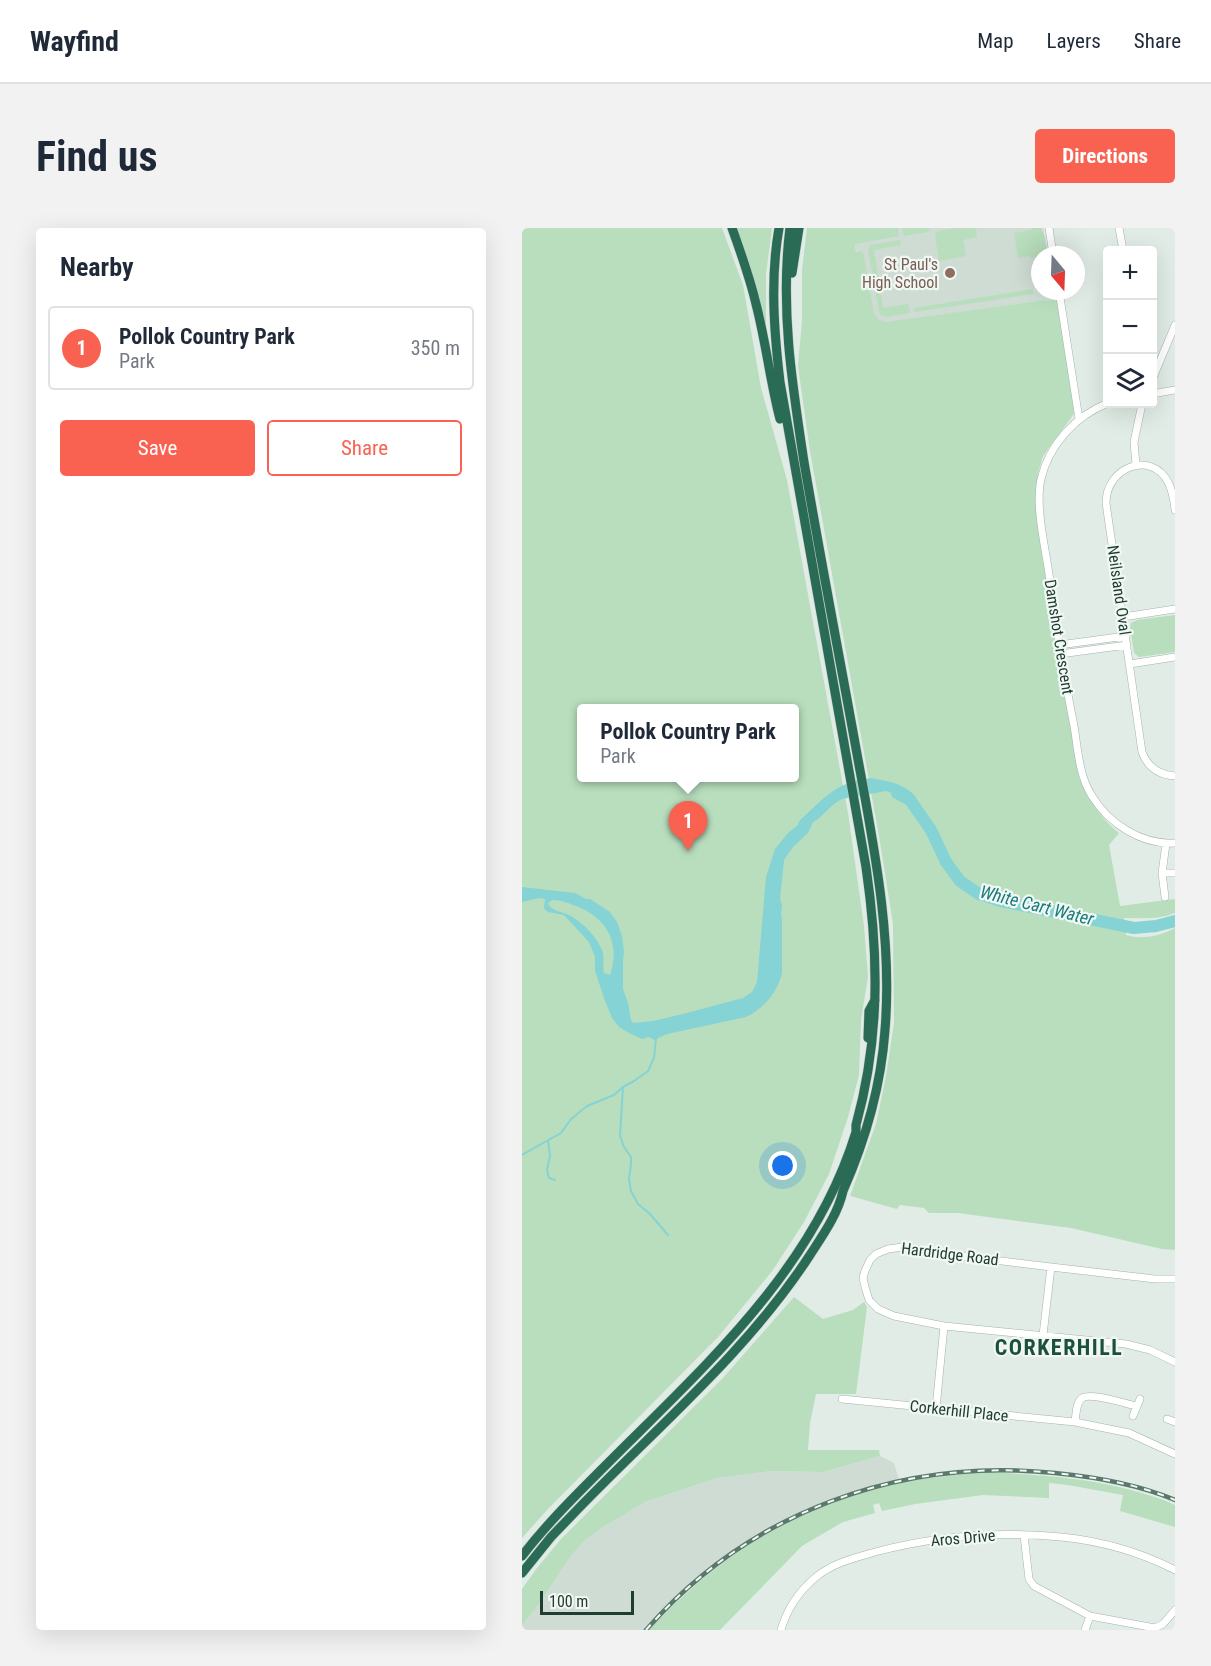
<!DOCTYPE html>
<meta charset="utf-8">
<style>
:root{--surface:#fff;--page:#f2f2f3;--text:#1f2937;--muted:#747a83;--line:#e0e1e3;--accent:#f96251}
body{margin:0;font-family:"Roboto Condensed",sans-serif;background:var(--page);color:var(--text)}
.controls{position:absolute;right:18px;top:18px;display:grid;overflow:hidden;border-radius:6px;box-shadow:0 6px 24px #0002}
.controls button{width:54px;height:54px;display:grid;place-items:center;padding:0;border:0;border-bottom:2px solid var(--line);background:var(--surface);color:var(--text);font:30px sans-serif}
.compass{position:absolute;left:509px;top:18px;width:54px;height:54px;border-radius:50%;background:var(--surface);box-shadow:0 6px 24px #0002;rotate:161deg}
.scale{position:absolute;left:18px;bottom:15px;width:94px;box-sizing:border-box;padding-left:6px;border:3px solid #203d31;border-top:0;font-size:16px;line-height:21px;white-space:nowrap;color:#203d31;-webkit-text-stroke:4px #f1f8f3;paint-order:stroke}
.you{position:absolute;left:261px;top:938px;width:21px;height:21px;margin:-15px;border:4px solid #fff;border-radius:50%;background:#1a73e8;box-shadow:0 0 0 9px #1a73e833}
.badge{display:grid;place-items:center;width:39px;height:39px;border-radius:50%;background:var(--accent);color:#fff;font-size:20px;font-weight:700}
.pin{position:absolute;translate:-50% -50px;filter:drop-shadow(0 2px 3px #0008)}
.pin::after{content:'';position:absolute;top:32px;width:21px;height:18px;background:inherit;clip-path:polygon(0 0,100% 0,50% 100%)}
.popup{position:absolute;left:55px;top:476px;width:222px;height:78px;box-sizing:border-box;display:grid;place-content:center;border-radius:6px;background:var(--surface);filter:drop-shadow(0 2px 4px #0005);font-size:20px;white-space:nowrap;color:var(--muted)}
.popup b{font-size:22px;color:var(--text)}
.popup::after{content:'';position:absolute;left:50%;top:100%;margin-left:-12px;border:12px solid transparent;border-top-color:var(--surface)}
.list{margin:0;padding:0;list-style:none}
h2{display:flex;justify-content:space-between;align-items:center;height:78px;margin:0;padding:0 24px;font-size:26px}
h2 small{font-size:20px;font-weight:400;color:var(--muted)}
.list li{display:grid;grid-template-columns:39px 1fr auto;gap:18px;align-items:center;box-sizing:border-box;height:84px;margin:0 12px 12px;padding:0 12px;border:2px solid var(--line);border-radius:6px}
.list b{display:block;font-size:22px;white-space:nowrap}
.list p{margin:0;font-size:20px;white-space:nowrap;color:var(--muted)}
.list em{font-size:20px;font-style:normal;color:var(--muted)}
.actions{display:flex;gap:12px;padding:18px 24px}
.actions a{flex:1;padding:14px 0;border:2px solid var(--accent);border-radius:6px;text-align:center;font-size:21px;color:var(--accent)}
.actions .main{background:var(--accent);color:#fff}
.icon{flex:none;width:33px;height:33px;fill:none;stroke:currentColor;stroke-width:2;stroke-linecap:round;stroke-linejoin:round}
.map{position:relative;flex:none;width:653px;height:1402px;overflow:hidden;border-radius:6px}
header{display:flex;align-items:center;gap:36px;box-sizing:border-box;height:84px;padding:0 30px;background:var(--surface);border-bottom:2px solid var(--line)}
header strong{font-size:28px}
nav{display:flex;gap:33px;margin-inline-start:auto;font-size:21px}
.intro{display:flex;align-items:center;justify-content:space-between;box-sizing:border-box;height:144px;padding:0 36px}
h1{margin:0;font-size:42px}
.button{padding:15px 27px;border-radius:6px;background:var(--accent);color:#fff;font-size:21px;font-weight:700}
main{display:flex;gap:36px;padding:0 36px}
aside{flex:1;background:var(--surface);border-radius:6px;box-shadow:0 6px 24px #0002}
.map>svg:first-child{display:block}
.built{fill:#cedcd4}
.green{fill:#b8debd;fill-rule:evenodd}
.water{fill:#85d3d4;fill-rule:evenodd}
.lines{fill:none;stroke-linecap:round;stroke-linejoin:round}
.stream{stroke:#85d3d4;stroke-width:2}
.river{stroke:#85d3d4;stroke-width:12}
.minor-casing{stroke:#a3b4ab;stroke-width:8}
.highway-casing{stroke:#c1c9c5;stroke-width:10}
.minor{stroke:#fff;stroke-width:7}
.highway{stroke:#2a6b55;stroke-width:9}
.rail-casing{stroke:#5a796c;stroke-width:4.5}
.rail{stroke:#f1f8f3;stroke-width:2;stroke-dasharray:7;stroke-linecap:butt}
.education-dot{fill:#8d6e63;stroke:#f1f8f3;stroke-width:2}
.labels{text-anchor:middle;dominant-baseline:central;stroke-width:4.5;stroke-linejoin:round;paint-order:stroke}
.education-label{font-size:16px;fill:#785e54;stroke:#f1f8f3;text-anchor:end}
.street-label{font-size:16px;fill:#203d31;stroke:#f1f8f3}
.water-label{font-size:18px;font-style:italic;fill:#177a7c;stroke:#f1f8f3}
.district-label{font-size:22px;font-weight:bold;letter-spacing:1.5px;fill:#1b503c;stroke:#f1f8f3}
</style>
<header>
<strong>Wayfind</strong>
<nav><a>Map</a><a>Layers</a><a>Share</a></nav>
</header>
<div class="intro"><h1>Find us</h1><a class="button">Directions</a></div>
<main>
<aside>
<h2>Nearby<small></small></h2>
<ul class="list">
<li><span class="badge">1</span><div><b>Pollok Country Park</b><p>Park</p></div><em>350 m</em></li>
</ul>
<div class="actions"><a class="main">Save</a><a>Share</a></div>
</aside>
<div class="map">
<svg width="653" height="1402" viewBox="0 0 653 1402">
<rect width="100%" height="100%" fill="#e0ece5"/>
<path class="built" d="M330,0H521L526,27H518V63H532L533,73H515L348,97Z
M358,1228L372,1235L378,1255L357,1259L303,1277L259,1299L209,1328L155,1372L126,1402H0V1397L15,1379L48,1329L62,1313L78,1301L123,1274L195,1250L249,1243L301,1244Z"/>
<path class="green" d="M0,0H200L221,57L239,160L265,252L326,585L342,698L346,749L339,792L337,847L326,889L307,946L282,994L251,1042L196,1109L26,1281L0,1310ZM60,480H272V550H60Z
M215,0H250L244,46V101L228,37Z
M285,0H376L377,8L333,16L334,24L341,23L352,86L357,92L364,94L515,73L538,72L554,183L521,228L516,245L514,284L557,550C570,574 575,587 597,605L587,617L598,678L653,671V685C636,692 620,690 602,690L604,707C621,712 638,708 653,700V1022L640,1021L549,1000L436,985H407L402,980L378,977L375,981L328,968L354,896L364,848L372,795L371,696L358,614L288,223L276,138L280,92V42Z
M380,0H408L406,4L382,8Z
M435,0H454L455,9L441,12L444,28L417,33L413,8L416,3Z
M510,0H518L522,7L526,27H518V38L516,29L509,30L508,28L496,30L492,5L509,2Z
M378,12L379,17L352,22L361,80L386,76L388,85L364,89L359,87L357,83L346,23L348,17Z
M511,61V66L393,84L392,80Z
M653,387V424L617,429L612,425L608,399L609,395L615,392Z
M272,1069L301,1091L331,1082L342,1074L345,1079L334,1166H294L288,1195L286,1222H357L358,1228L301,1244L249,1243L195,1250L123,1274L78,1301L62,1313L48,1329L15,1379L0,1397V1361L15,1340L39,1311L200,1151Z
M467,1244C514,1247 559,1249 605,1261C621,1265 638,1270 653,1277V1299L598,1283L601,1267L546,1257L527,1255V1270L461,1267L393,1276L360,1283L357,1275L351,1277L353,1285L321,1294L280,1318L198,1402H126C152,1376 179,1350 209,1329C249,1300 309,1271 358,1259C394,1250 430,1247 467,1244Z"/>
<path class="water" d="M350,550C367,554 382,555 394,569L386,576L370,565L364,563L320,571L312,576L296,591L291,594L286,605L271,619L262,632L258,671L260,677L259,687L260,691V745C255,765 242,780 224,789L145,806L132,812L127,809L120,811L107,805L97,799L90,790L82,770L73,743V729L67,714L42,687L26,684L23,682L22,679L23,671L17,670L0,674V659L53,665L64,671H68L88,684L95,694L100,708L102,724L101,732V761L106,775L109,792L111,795L131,793L161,786L221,770L230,764L235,754L244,649L253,621L266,605L275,598L278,592C303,570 314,553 350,550ZM31,672C39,672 46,675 54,678C85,690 99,715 88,747L82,745C80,737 83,729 80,722C74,708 62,696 49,688C41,683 29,684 26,675Z"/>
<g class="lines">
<path class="stream" d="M101,859L98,908L102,919L109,929V936L107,951L109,963L116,976L128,986L146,1007
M26,912L28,928L25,942L27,950L33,952
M0,927L39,905L49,891L65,878L92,867L101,859L112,853L126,843L132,830L134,810"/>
<path class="river" d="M375,565L388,572L409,602L424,634L438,653L457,666L479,673L612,700L634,698L653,693"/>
<g class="minor-casing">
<path id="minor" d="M527,0L531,27
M597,0L601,22
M537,63L557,191
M630,152L653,97
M630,166L653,162
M586,175C553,188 527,217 519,251C513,278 523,318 527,346C534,397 542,448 552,498C556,522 557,548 570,568C587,596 620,617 653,615
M614,237L612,214L620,176
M653,282C652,273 651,263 646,254C629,222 584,239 584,275L620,524C626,540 637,547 653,548
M601,389L653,381
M537,417L604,408
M538,426L605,417
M608,436L653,429
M640,645H653
M643,669L640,645L644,616
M653,1051H633L529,1039L415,1025L381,1019L366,1021L354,1026L348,1032L343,1043L341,1050L343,1059L347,1072L356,1081L372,1088L422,1098L604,1116L628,1122L653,1134
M521,1107L529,1039
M320,1171L553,1194L607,1205L653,1226
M414,1180L422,1098
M611,1188L618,1171
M645,1191L653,1194
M553,1194C554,1187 554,1174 560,1170C569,1164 604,1176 614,1178
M502,1307L507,1351L512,1358L568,1388L633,1400L641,1396L653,1382
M259,1402C265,1381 277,1363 294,1349C311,1335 332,1330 353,1324C413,1308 477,1303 539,1309C579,1313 618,1324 653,1342
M563,1402L568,1388"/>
</g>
<g class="highway-casing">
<path id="highway" d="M210,0C219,25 228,50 234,76C244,114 248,153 258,191
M270,45L277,0
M346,810L347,783L353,772
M0,1328C23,1298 50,1271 77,1244C178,1142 291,1045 334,904V897C358,810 357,728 344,639L258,154C252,103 248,51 257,0
M0,1345L29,1309L54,1283C134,1200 225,1124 288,1027C301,1007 316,986 321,963C344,911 359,858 363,802C371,705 350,609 333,515C316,421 298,328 282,234C270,156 258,79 268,0"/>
</g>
<use href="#minor" class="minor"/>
<use href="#highway" class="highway"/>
<g class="rail-casing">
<path id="rail" d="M124,1402C227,1284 378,1229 533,1245C574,1249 615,1256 653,1272"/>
</g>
<use href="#rail" class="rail"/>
</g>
<circle class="education-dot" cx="428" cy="45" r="6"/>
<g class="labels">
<g class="education-label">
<text x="416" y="36">St Paul's<tspan x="416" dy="18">High School</tspan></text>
</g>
<g class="street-label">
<text transform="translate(597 362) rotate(82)">Neilsland Oval</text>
<text transform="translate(537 409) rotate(81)">Damshot Crescent</text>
<text transform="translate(428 1026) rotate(7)">Hardridge Road</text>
<text transform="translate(437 1183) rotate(6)">Corkerhill Place</text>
<text transform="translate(441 1310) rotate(-5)">Aros Drive</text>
</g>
<g class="water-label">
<text transform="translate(515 677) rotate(14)">White Cart Water</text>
</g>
<g class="district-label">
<text x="537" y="1119">CORKERHILL</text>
</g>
</g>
</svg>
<div class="controls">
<button>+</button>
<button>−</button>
<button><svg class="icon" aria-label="layers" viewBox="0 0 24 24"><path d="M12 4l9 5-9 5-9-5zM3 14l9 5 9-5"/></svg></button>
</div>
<svg class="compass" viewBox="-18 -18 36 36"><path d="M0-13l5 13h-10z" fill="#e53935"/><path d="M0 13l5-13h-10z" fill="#747a83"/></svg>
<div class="scale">100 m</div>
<div class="you"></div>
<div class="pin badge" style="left:166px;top:623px">1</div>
<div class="popup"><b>Pollok Country Park</b>Park</div>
</div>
</main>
